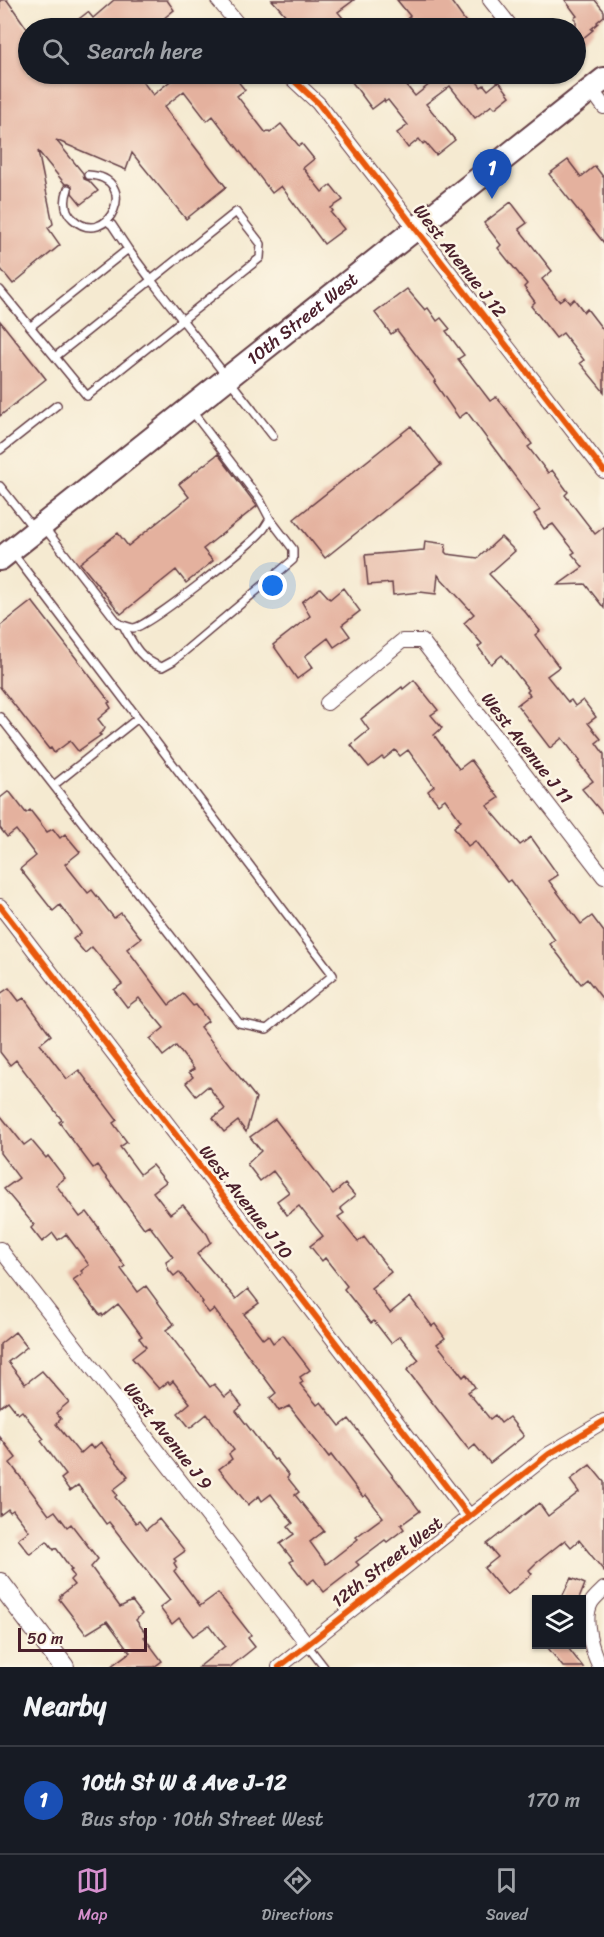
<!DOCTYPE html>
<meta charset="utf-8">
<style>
:root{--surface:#171b24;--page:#20242c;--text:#f1f3f6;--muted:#9ea1a6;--line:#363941;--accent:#d690ce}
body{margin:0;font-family:Sriracha,sans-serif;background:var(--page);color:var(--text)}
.controls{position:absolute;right:18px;bottom:18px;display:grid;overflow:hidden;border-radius:0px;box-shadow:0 2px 4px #0004}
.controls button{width:54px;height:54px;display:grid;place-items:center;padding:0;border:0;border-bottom:2px solid var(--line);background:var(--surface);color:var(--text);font:30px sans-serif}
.scale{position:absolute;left:18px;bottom:15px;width:129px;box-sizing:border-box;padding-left:6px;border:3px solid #4a1f2b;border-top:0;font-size:16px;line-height:21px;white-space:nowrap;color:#4a1f2b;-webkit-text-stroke:4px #fcf5e5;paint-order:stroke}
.you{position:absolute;left:273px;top:586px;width:21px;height:21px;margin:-15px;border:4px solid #fff;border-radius:50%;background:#1a73e8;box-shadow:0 0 0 9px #1a73e833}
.badge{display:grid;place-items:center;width:39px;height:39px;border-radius:50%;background:var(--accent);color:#fff;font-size:20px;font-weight:700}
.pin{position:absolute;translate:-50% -50px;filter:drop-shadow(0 2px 3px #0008)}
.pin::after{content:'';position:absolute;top:32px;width:21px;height:18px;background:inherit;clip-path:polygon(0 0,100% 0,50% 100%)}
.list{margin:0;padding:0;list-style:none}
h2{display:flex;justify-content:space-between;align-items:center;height:78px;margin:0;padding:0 24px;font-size:26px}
h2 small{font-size:20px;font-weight:400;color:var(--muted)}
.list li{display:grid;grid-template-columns:39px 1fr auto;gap:18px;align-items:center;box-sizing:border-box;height:108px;padding:0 24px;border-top:2px solid var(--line)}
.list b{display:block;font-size:22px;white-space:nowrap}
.list p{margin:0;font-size:20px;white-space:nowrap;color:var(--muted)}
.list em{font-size:20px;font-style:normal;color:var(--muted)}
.icon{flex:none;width:33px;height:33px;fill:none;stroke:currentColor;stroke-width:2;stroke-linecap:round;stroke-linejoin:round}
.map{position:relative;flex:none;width:604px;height:1667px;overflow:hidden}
.search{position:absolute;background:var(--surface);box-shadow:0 2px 4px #0004;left:18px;right:18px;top:18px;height:66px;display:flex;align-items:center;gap:15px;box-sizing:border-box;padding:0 21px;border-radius:33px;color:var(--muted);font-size:22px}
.sheet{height:186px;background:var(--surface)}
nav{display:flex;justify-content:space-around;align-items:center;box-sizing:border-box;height:84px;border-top:2px solid var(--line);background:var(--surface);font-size:16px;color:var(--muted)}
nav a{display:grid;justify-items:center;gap:3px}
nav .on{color:var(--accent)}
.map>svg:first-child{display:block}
.building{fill:#e4b19e}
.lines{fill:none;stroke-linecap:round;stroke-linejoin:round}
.lane-casing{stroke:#643d44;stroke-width:10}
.street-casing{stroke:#643d44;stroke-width:16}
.secondary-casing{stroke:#643d44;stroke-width:22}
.primary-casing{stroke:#643d44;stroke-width:26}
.lane{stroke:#fff;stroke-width:7}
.street{stroke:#fff;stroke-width:14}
.secondary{stroke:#fff;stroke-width:20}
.primary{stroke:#fff;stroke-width:22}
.cycleway-casing{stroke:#fcf5e5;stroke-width:10}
.cycleway{stroke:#e8590c;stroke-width:6}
.labels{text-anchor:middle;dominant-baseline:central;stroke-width:5;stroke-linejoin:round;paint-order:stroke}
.street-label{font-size:18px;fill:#4a1f2b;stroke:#fcf5e5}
</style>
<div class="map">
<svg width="604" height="1667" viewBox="0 0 604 1667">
<rect width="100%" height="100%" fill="#fcf5e5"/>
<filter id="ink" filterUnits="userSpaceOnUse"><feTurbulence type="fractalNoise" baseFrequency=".0167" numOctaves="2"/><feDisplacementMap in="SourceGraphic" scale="12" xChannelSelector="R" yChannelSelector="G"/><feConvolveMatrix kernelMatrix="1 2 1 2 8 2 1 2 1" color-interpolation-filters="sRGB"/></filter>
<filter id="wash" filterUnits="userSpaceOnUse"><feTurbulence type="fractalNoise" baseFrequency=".008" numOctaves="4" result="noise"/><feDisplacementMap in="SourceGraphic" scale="24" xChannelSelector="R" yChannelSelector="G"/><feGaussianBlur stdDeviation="1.35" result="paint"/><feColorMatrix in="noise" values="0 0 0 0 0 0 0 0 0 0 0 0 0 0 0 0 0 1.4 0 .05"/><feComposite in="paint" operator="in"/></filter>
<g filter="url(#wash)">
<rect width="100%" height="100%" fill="#f5ead1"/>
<g id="blocks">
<path class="building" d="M0,0H7L28,30V74H137L153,95L179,74H232L245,90L237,96L266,133L268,131L270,133L281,124L299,146L302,144L314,159L303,168L322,192L331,185L343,200L331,208L333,211L331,213L344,229L324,244L281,186L272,193L213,116L207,121L184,91L164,107L226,187L186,219L132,153L126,170L56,140L83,173L84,179L89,181L98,191L81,204L72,193V186L69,184H65L38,151L53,224L48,228L60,245L13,284L0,268Z
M114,0H167L174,10L163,19L165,21L163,23L167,28H67L88,12L93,18Z
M272,0H354L338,12L351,28H297Z
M397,0H450L470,28H415L407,19L410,16Z
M565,0H595L604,11V16L597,22L598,23L591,29L593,30L576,44V20L574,18L577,16Z
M346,74H372L378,81L381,79L384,82L397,74L415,96L441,75L439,74H471L481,87L484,85L488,90L499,81L510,96L495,108L492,105L475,118L450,86L426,104L455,140L436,155L425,142L423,144L419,139L408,148L397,133L408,125L388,100L385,102L384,100L372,109Z
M568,160L581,177L595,166L604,178V243L549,174Z
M511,202L527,223L519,229L552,271L542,279L559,301L565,297L570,303L574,299L584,312L587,309L604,331V392L580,363L584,360L563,333L556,338L531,306L535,302L524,287L527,284L498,248L501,245L484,223Z
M407,289L425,310L428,308L437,321L441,318L450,329L446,331L464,355L458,359L490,401L496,397L504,406L532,444L528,447L548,473L552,470L568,492L565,495L595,534L604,527V608L585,584L558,585L583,567L572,554L575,552L553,524L544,529L534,514L540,510L467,412L459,418L434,382L436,381L397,330L391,334L375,313Z
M0,321L46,379L0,416Z
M411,426L441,465L325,558L294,519Z
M218,454L257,506L203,549L213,561L186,583L176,570L121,614L80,563L118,533L128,546L189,497L179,484Z
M501,537L515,551L489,574L526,613L540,631L535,635L559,667L547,676L568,702L571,700L575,706L583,700L596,717L588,723L601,739L596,743L604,754V815L582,789L593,781L578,762L580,761L562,738L550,748L517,705L530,695L527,692L529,690L502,655L491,664L478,647L482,644L464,623L474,614L438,575L436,594L420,592L393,595L392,583L368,585L365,555L424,550L425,541L446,544L445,552L447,554L478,558Z
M320,588L330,599L343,588L360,611L342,625L350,636L334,647L328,638L305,656L313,667L297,679L273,645L310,616L302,602Z
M32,601L110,702L108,703L111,708L98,719L105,728L104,730L99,734L101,735L78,751L70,741L54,753L51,748L49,749L0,687V626Z
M414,680L438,710L431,715L442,728L434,735L459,769L471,760L499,798L487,806L520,845L531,837L558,875L549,881L581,924L592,916L604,932V1001L587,979L581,984L550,944L555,940L510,880L507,882L475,841L468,846L454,827L461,821L445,799L438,804L428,791L434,786L408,750L400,756L395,750L384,759L382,757L369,767L351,745L369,730L361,719L402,687L403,689Z
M9,791L26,813L30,810L47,832L53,829L60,838L65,834L80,852L65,864L88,893L92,890L114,918L121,913L141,938L127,949L169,1005L183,994L193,1006L196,1005L208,1021L200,1027L256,1098L246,1132L238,1121L224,1132L213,1118L225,1109L208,1086L196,1096L186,1083L193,1077L189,1072L194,1069L176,1046L163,1056L150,1039L164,1028L139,998L127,1007L114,990L122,984L92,947L85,953L73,939L81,933L60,905L53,911L20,869L36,856L16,830L7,837L0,828V798Z
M9,988L19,1001L24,998L51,1035L40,1044L67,1079L79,1070L117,1120L113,1123L127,1142L120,1147L140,1174L152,1165L166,1182L153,1192L170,1214L183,1205L207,1234L211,1242L197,1254L236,1299L248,1289L259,1303L244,1314L263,1339L268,1335L273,1343L283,1335L310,1370L300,1377L303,1382L300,1384L317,1405L321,1402L340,1426L349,1419L420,1511L401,1525L404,1529L387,1542L385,1540L356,1562L359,1565L324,1592L314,1579L307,1584L290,1562L293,1560L280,1544L294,1534L288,1527L293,1523L271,1494L262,1501L259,1496L248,1505L219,1469L232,1459L229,1454L234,1450L207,1414L190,1428L178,1413L190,1403L173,1381L170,1384L168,1382L159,1389L132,1358L146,1347L139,1338L142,1336L122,1309L118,1304L103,1316L102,1314L100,1315L73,1280L83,1273L81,1271L89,1265L66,1234L58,1240L53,1233L42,1242L31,1228L34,1225L4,1189L19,1178L0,1153V1115L24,1145L31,1140L46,1158L48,1156L65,1178L56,1185L80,1217L87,1212L99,1228L98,1229L125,1266L121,1269L138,1292L146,1286L174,1324L166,1330L210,1387L214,1384L225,1397L231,1392L242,1406L236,1411L274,1460L276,1459L289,1475L287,1477L299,1492L295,1495L324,1531L310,1542L326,1564L358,1539L356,1537L383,1517L366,1495L363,1497L331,1455L329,1457L289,1406L279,1411L270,1398L276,1393L214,1309L209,1313L201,1303L203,1302L179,1272L174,1276L169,1270L166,1262L173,1257L149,1225L144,1228L97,1165L93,1168L59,1122L62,1120L16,1060L10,1065L0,1052V994Z
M275,1119L333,1194L345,1184L355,1196L340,1208L344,1213L338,1217L358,1242L364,1237L391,1272L371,1288L390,1313L410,1297L432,1326L435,1324L445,1338L437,1344L463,1377L466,1374L475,1387L468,1392L490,1419L495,1415L501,1423L509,1417L524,1436L490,1463L475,1445L469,1450L407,1370L419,1360L400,1336L391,1343L374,1321L371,1323L344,1289L347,1286L325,1258L322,1261L310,1246L323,1236L299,1206L287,1215L277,1201L289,1192L273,1171L260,1181L247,1164L261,1151L250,1137Z
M15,1332L27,1347L8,1362L25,1384L42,1371L69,1402L56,1413L61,1419L56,1424L80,1454L90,1445L93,1449L101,1442L128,1476L126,1477L127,1479L113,1490L117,1495L115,1497L136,1523L139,1521L146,1530L159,1519L185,1551L174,1559L176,1561L174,1563L177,1568L174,1571L200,1606L218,1593L251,1635L248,1638L255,1647L230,1667H199L225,1646L209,1625L193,1636L179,1618L172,1624L160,1608L170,1600L109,1522L106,1524L78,1485L70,1491L61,1479L66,1475L41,1441L44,1439L22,1411L18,1414L8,1401L0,1407V1344Z
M0,1437L16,1458L10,1463L49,1515L55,1511L67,1527L71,1524L98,1559L91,1567L120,1607L132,1601L142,1614L136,1620L147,1635L144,1637L162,1661L154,1667H110L130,1652L107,1621L86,1634L59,1599L61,1597L60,1596L74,1585L70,1580L74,1576L70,1571L72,1570L56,1548L54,1550L47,1541L30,1554L18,1539L29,1531L13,1510L10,1512L8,1509L0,1515Z
M590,1465L604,1482V1571L579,1540L571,1547L565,1540L535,1564L529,1570L532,1574L507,1595L484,1568L498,1557L487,1544L539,1503L548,1516L579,1492L570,1480Z
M571,1578L585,1584L579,1599H561Z
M545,1644H565L583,1667H563Z"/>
</g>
</g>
<g filter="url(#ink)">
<use href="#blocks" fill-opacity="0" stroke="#643d44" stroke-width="1.5"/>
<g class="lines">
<g class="lane-casing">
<path id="lane" d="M68,189C64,200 64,211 73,219C108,251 142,177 88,175
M107,221L112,225L128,249L151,280L273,436
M0,290L87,396L260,258L261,244L236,212L55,357
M30,327L128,249
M0,450L57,405
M0,486L34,529
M44,527L119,624C123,625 129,627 133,628C147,628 249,546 262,531C265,528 267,523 270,519L260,500L191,410
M123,625C133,644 140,660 162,667L173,661L293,560V549L270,519
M0,717L239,1023L267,1029L333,975L12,552
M54,785L138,718
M307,1645L324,1667"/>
</g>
<g class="street-casing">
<path id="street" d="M218,0L241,28
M490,0L512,28
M287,74L318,103L604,471
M591,89L604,107
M327,703L402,641H422L604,877
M0,906L469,1516
M0,1249L307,1644
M279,1667L549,1454L604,1421
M600,1667C592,1651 582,1620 591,1603C594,1598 600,1593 604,1589"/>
</g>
<g class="secondary-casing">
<path id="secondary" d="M0,1583L64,1667"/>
</g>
<g class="primary-casing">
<g id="primary">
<path id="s1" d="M0,559L604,79"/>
</g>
</g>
<use href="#lane" class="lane"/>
<use href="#street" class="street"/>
<use href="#secondary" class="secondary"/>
<use href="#primary" class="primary"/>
<g class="cycleway-casing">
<path id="cycleway" d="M287,74L318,103L604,471
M0,906L469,1516
M279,1667L549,1454L604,1421"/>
</g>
<use href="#cycleway" class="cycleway"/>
</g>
</g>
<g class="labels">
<g class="street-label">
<text transform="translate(460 261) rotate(52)">West Avenue J 12</text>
<text stroke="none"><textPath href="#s1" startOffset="386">10th Street West</textPath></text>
<text transform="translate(527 748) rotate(52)">West Avenue J 11</text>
<text transform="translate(246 1202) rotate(52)">West Avenue J 10</text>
<text transform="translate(168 1436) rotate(52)">West Avenue J 9</text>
<text transform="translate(387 1562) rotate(-38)">12th Street West</text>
</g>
</g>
</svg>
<div class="controls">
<button><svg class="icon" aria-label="layers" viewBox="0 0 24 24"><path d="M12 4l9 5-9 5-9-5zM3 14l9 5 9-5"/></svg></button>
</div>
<div class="scale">50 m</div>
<div class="you"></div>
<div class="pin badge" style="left:492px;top:199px;background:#1a4fb4">1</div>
<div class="search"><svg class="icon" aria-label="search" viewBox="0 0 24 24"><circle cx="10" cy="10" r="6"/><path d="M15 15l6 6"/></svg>Search here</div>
</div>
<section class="sheet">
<h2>Nearby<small></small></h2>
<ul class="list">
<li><span class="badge" style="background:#1a4fb4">1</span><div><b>10th St W &amp; Ave J-12</b><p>Bus stop · 10th Street West</p></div><em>170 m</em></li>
</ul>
</section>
<nav>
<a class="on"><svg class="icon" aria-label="map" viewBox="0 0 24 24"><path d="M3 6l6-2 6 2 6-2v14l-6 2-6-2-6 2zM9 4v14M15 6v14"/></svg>Map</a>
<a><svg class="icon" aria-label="directions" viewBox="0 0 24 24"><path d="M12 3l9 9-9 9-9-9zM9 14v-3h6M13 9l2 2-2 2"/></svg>Directions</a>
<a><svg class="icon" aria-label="saved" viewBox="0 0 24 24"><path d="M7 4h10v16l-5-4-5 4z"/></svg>Saved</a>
</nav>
